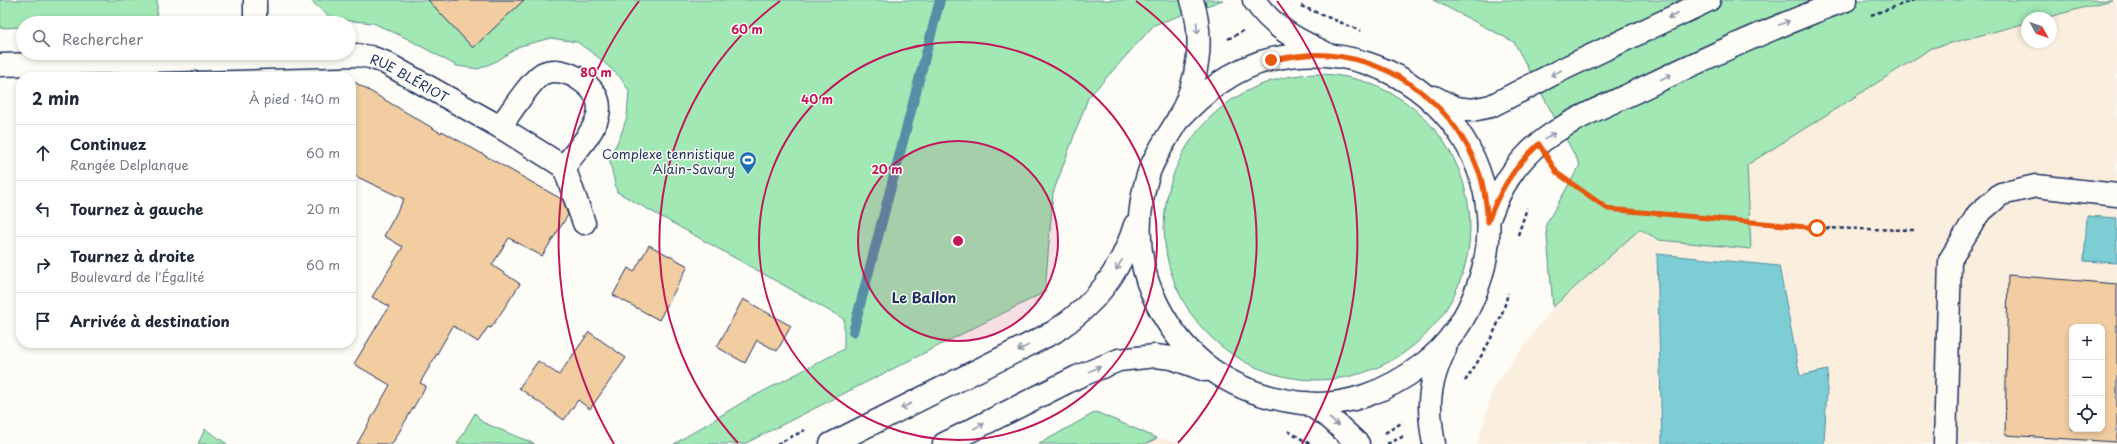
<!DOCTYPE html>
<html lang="fr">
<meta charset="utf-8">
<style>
:root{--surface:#fff;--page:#f2f2f3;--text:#1f2937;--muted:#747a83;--line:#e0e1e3}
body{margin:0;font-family:"Playpen Sans",sans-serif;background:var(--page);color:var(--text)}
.controls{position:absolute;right:12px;bottom:12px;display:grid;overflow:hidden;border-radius:8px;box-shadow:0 2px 6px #0003}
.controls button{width:36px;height:36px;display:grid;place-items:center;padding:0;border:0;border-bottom:1px solid var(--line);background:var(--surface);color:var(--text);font:20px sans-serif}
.compass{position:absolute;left:2021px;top:12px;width:36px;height:36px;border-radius:50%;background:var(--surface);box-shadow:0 2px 6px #0003;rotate:130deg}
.stop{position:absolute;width:12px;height:12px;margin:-9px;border:3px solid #ea580c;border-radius:50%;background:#fff}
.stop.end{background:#ea580c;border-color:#fff;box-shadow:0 1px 4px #0008}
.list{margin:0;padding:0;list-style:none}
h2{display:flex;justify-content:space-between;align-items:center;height:52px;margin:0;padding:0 16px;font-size:17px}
h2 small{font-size:13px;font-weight:400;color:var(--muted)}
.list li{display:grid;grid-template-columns:26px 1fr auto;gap:12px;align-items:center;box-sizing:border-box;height:56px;padding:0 16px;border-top:1px solid var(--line)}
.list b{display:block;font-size:15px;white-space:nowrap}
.list p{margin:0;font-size:13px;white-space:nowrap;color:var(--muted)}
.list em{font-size:13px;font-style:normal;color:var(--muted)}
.icon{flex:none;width:22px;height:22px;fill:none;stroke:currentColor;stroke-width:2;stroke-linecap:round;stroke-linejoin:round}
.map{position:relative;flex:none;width:2117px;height:444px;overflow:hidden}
.search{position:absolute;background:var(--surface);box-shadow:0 2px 6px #0003;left:16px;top:16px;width:340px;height:44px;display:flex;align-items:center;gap:10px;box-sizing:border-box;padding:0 14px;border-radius:22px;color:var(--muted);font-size:15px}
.panel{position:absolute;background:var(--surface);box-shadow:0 2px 6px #0003;left:16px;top:72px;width:340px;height:276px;border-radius:16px}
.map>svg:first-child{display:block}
.built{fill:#faeede;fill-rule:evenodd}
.green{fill:#a1e8b5;stroke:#5e8c8a}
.water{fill:#7ccdd4;stroke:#558ea5}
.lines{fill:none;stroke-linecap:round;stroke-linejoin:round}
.stream{stroke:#558ea5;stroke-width:10}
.building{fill:#f2cda2;stroke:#1b2f5e;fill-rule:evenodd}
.minor-casing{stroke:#1b2f5e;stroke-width:25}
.major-casing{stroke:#1b2f5e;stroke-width:25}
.path{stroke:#1b2f5e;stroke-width:2.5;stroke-dasharray:4 3;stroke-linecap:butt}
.minor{stroke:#fdfcf7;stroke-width:22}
.major{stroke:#fdfcf7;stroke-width:22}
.oneway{stroke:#8c96aa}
.route{stroke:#ea580c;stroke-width:5}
.ring{fill:none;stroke:#c2185b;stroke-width:2}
.labels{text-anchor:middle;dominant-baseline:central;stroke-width:3;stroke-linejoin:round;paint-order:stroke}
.street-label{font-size:13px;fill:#1b2f5e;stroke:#fdfcf7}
.poi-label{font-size:13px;fill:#1b2f5e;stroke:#fdfcf7;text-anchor:end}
.neighbourhood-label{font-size:14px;font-weight:bold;fill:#1b2f5e;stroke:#fdfcf7}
.centre{fill:#c2185b;stroke:#fdfcf7;stroke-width:2}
.ring-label{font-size:12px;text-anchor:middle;font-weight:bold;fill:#c2185b;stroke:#fdfcf7;stroke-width:3;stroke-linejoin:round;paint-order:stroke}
</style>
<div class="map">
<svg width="2117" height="444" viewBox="0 0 2117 444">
<rect width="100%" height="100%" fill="#fdfcf7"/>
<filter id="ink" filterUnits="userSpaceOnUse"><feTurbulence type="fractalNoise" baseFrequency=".025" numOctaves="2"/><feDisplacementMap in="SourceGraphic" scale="8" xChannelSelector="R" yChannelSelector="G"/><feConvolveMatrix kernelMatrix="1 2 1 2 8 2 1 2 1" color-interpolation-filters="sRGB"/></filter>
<g filter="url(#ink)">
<path class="built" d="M2112,0H2117V444H1478L1493,388L1553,307L1640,229L1659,240L1751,249L1747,165L1932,48L2027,23V42H2051V18H2045ZM2072,327H2102V429H2072Z
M1157,438L1185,444H1146Z"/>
<path class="green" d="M0,0H157V23H23V27L0,28Z
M310,0H1223L1154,25L1088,98L1053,193L1045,292L744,444H674L743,402L844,349V319L617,192L609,158L620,137L627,117L629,91L620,77L598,57L577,42L551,38L520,46L497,61L478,69L457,66L406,38L373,23L332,19Z
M1433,0H2112L2045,18H2027V23L1932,48L1747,165L1751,249L1659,240L1640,229L1553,307L1546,224L1580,165L1514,42Z
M1164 227a153 153 0 1 1 306 0a153 153 0 1 1-306 0Z
M1096,412L1157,438L1146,444H1039Z
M475,413L482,422L535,444H457Z
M205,429L227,444H198Z"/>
<path class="water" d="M2087,216L2117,218V263L2084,261Z
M1657,254L1779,266L1800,376L1828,370L1824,444H1662Z"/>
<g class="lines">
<path class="stream" d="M853,332L940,0"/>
</g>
<path class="building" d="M428,0H524L473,48Z
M351,80L441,133L442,131L563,200L568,215L542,256L509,238L492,265L520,284L491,328L488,327L478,342L453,326L420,383L426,386L392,444H357L390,385L354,364L389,306L372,297L403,247L384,236L404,199L351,174Z
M649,245L688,266L659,320L613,295L628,268L634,272Z
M2008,275L2117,284V442L2005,435ZM2072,327H2102V429H2072Z
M743,299L791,326L777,351L757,340L745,363L717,347Z
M589,332L626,358L590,409L578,400L564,420L519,388L538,361L559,375Z"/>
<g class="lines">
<g class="minor-casing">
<g id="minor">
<path d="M255,0V23"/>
<path id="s1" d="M0,65L356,55L370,57L384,62L500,127L564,167L584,223"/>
<path d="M500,127C508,116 533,77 544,73C555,68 570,73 579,79C622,107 585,138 564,167"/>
<path d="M1945,444L1950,260L1978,214L2001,194L2036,186L2117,195"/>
</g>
</g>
<g class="major-casing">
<path id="major" d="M1254,0C1273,28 1296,39 1325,53
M1434,97L1455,108L1472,110L1491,106L1561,70L1709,0
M1176,122C1203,93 1233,68 1272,59C1406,29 1525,155 1478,286C1467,317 1448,346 1422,365C1388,391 1345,408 1302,403C1232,395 1180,358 1152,293C1136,257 1136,210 1149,172C1156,153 1168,137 1178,119C1198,83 1205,40 1192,0
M1489,219C1497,196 1508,175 1525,157C1554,125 1599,109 1637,91C1705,58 1774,26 1846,0
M1307,403L1330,418L1358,444
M831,444L1054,332C1096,304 1120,273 1135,225
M944,444L1077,377L1119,360L1155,356L1172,358L1205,370
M1434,444C1427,405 1428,385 1445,349"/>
</g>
<path class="path" d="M1301,6L1361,31
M1871,15L1914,0
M1228,39L1243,31
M1554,168L1557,173L1608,209L1817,228L1914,230
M1518,235L1527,208
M1465,381C1483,355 1501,324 1508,293
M1288,431L1310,444
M1385,433L1403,422
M777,444L805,430
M1387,444L1404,436"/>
<use href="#minor" class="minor"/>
<use href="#major" class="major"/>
</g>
<defs><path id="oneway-shaft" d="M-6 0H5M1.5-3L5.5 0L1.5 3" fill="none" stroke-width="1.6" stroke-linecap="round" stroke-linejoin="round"/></defs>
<g class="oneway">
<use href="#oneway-shaft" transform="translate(1673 16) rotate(156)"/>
<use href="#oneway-shaft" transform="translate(1784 23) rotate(-22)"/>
<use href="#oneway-shaft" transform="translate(1197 28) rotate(86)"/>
<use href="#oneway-shaft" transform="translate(1556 73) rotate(152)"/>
<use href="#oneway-shaft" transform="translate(1666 77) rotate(-25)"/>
<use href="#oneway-shaft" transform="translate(1550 136) rotate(-34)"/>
<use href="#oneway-shaft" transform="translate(1119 265) rotate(121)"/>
<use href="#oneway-shaft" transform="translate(1023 348) rotate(154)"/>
<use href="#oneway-shaft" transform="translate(1095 369) rotate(-23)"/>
<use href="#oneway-shaft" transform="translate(906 406) rotate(153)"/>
<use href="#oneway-shaft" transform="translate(1334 422) rotate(40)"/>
<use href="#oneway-shaft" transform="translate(979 426) rotate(-27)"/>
</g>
</g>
<g class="lines" filter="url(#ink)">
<path class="route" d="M1271,60C1290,57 1309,53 1328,55C1397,61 1455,107 1479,172C1485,188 1486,205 1488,222C1499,191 1514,166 1539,144L1557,173L1608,209L1817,228"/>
</g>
<circle cx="958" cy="241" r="100" fill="#c2185b" fill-opacity=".12"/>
<g class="ring">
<circle cx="958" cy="241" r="100"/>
<circle cx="958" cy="241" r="199"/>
<path d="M738 443A299 299 0 0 1 780 1M1136 1A299 299 0 0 1 1178 443"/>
<path d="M614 444A399 399 0 0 1 639 1M1277 1A399 399 0 0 1 1302 444"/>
</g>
<defs>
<g id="stadium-pin" transform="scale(0.9)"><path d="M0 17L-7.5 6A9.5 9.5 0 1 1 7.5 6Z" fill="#1f6fb2" stroke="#fdfcf7"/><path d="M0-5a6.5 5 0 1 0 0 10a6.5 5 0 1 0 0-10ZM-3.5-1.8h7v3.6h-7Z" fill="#fff"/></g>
</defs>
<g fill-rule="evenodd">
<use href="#stadium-pin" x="748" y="160"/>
</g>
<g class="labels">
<g class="street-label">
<text stroke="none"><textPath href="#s1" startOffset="415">RUE BLÉRIOT</textPath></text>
</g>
<g class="poi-label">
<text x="735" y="153">Complexe tennistique<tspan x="735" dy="15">Alain-Savary</tspan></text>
</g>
<g class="neighbourhood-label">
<text x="924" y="297">Le Ballon</text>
</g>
</g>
<circle cx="958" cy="241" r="6" class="centre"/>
<g class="ring-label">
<text x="747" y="34">60 m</text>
<text x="596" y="77">80 m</text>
<text x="817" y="104">40 m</text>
<text x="887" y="174">20 m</text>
</g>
</svg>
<div class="controls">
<button>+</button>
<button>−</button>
<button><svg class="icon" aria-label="locate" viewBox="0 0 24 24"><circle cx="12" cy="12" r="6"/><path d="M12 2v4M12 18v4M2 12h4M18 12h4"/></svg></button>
</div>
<svg class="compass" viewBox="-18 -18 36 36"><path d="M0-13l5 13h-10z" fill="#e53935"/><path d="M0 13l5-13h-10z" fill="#747a83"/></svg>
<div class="stop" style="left:1817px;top:228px"></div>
<div class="stop end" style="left:1271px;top:60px"></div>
<div class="search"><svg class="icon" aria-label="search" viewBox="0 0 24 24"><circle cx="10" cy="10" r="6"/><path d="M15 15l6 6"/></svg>Rechercher</div>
<section class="panel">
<h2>2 min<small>À pied · 140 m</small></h2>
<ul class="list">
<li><svg class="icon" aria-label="ahead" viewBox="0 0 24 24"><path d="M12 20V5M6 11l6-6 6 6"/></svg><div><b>Continuez</b><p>Rangée Delplanque</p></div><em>60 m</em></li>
<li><svg class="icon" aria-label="left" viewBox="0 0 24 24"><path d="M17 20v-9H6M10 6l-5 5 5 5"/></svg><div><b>Tournez à gauche</b></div><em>20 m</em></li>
<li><svg class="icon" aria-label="right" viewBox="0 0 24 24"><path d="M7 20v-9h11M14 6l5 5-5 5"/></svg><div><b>Tournez à droite</b><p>Boulevard de l'Égalité</p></div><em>60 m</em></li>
<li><svg class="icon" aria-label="arrive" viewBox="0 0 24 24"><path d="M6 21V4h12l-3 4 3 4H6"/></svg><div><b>Arrivée à destination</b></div></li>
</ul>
</section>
</div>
